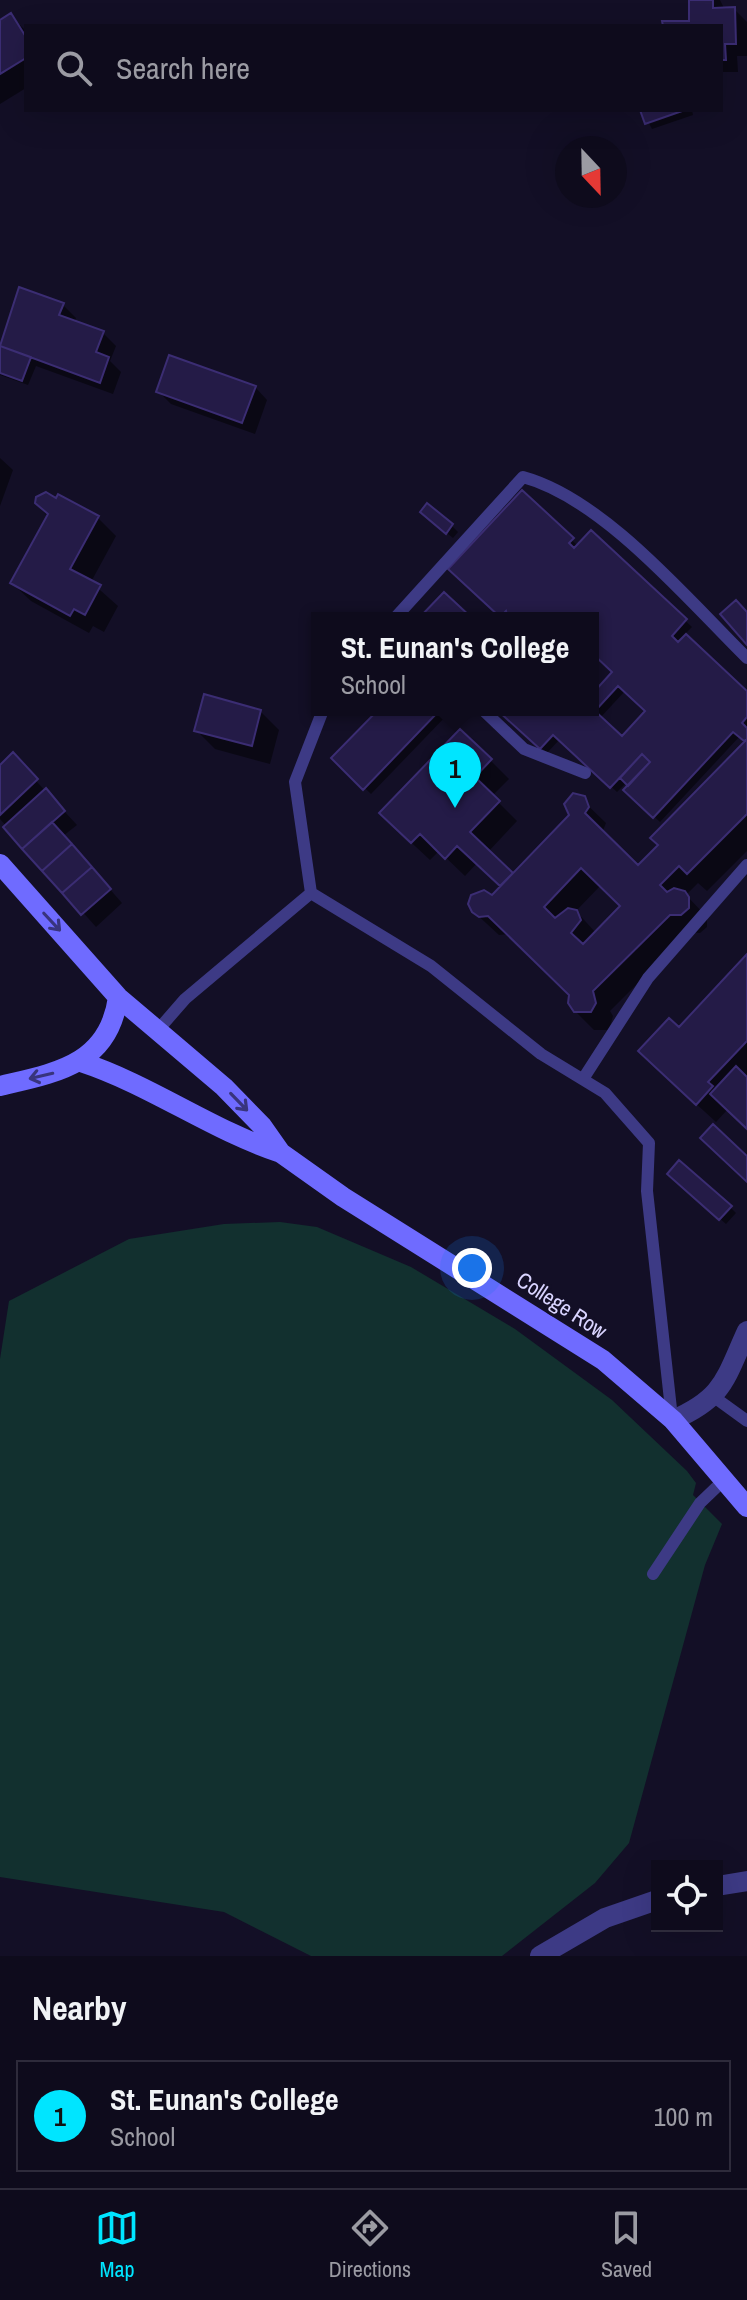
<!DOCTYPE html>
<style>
:root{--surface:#0e0b1c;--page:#171425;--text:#f1f3f6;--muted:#9b9ba3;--line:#2e2b3b;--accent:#00e5ff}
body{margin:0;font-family:"Archivo Narrow",sans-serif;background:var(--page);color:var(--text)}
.controls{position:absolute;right:24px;bottom:24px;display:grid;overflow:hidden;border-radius:0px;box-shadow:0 8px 32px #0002}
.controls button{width:72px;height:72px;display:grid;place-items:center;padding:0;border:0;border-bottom:2px solid var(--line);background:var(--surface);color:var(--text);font:40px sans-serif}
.compass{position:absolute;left:555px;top:136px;width:72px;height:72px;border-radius:50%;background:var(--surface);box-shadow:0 8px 32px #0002;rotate:158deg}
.you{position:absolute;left:472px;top:1268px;width:28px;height:28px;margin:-20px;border:6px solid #fff;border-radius:50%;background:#1a73e8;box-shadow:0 0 0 12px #1a73e833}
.badge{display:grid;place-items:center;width:52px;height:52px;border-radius:50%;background:var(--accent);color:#111;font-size:26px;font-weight:700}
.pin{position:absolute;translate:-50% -66px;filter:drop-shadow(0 2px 4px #0008)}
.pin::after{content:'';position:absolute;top:42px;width:28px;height:24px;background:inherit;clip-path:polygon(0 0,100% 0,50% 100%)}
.popup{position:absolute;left:311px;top:612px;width:288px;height:104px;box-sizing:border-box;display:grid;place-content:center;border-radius:0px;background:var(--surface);filter:drop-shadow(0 2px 6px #0005);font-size:26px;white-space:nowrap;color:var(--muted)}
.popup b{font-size:30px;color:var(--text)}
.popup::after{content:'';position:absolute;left:50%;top:100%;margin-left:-16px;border:16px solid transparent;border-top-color:var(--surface)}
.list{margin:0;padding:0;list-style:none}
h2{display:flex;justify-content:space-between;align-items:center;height:104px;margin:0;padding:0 32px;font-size:34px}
h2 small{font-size:26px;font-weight:400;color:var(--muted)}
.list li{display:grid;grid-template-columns:52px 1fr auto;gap:24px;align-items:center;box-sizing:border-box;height:112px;margin:0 16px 16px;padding:0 16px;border:2px solid var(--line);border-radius:0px}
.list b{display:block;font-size:30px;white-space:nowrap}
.list p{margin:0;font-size:26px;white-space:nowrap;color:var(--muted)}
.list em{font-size:26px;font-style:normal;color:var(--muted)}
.icon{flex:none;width:44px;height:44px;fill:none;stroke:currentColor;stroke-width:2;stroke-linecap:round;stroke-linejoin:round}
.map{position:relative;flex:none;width:747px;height:1956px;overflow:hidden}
.search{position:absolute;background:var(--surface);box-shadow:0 8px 32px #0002;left:24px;right:24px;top:24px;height:88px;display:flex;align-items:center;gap:20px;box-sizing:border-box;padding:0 28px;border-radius:0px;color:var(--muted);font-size:30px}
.sheet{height:232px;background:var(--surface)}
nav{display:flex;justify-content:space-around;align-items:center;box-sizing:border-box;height:112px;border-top:2px solid var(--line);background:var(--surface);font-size:22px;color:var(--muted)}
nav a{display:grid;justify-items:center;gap:4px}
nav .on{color:var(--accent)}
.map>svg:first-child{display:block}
.green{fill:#12302f}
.shadow{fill:#0007;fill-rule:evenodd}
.building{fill:#241b47;stroke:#3b2d73;stroke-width:2;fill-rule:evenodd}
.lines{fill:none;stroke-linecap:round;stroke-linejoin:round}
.lane{stroke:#3d3a85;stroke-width:12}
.street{stroke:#3d3a85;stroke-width:20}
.secondary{stroke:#6f6bff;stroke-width:20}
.oneway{stroke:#38347d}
.labels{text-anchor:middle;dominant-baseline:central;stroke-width:6;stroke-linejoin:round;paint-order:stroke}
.street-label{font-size:22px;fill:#d9d4ff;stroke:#130f26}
</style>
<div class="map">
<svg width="747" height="1956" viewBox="0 0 747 1956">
<rect width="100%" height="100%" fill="#130f26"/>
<path class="green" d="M280,1222L317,1227L411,1267L515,1329L612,1400L687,1471L696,1483L693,1495L722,1524L705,1565L629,1843L595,1883L502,1956H311L224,1912L0,1877V1359L9,1301L129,1239L224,1224Z"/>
<path class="shadow" d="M691,0H720L725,10L734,9L747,22V56H737L738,72H721V26H665L691,23Z
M11,16L26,31V88L0,104V18L2,21Z
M642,110H692L693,115L652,129Z
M20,290L63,305L76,318L74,323L103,333L116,346L110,361L121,372L113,394L36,366L28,385L0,375V345Z
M255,387L267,400L255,434L171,404L158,391Z
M0,458L13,470L0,506Z
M522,493L578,546L591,532L692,627L684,635L747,694V851L707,891L698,883L686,895L707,917V927L700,933L689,932L610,1011L613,1016L609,1030H594L575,1011L571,994L509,934L499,935L473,911L503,887L477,863L465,876L439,851L430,860L400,832L490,760L509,779L492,796L517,821L488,852L513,876L572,816L577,795L606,823L602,833L638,868L747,742L740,736L660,822L626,790L630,786L627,782L617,792L560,739L547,753L500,710H593V695L615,672L593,652V618H504L451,569ZM625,691L648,712L622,739L600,718ZM601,885L623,906L596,933L576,911Z
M38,498L57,500L98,518L116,536L91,582L118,606L104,632L93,626L89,633L31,601L12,583L48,517L39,507Z
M428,518L452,526L458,532L453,538Z
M381,710H445L448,714L371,794L334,758Z
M260,711L279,730L270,764L215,749L196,730Z
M12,755L77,825L63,836L122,903L96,927L0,819V765Z
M747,959V1127L728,1109L716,1122L659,1070L679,1030Z
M676,1180L730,1207L736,1213L726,1224Z"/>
<path class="building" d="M689,0H713V8L735,7L736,44H725L726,60H721V26H663L662,21H689Z
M11,13L26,37V58L0,74V20Z
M640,110H685L645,124Z
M19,287L64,303L59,315L104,331L96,352L109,357L100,383L0,346Z
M0,346L31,357L22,381L0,373Z
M169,355L256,386L242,423L156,392Z
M522,490L574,538L569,543L574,548L591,530L687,619L672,636L678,642L686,634L747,691V717L742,723L747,728V739L744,741L733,732L653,818L623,790L650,762L642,754L610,788L553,735L540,749L497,710H593V693L612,672L593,654V618H508L506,611L500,617L448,569ZM618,686L645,711L622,736L595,711Z
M46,492L56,498L58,494L99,516L70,569L101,585L85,615L74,609L70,616L10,583L48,514L35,503L36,497Z
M427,503L453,524L446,534L420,512Z
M444,592L472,618H419Z
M736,600L747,612V645L720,614Z
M204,694L261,710L252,746L194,731Z
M378,710H440L363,790L331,758Z
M460,729L492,759L475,777L500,801L470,832L513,873L500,886L457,846L445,859L420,834L411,843L379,813Z
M747,739V814L687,874L679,866L660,885L667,892L674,888L685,891L689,897V908L681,915H670L593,991L596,1003L591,1012H574L568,1003L569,995L488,916L479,917L472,912L468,904L471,895L484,890L492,895L569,815L564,804L573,793L585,796L589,807L585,813L638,865L658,845L650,838ZM581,868L620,906L583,944L571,933L581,920L577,910L568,908L555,918L544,907Z
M13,752L38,779L0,815V765Z
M642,754L650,762L628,786L620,778Z
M46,788L65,811L22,849L3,827Z
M52,822L72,844L42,871L22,849Z
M72,844L92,867L62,893L42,871Z
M92,867L111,889L81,915L62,893Z
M747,954V1041L708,1082L713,1086L696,1105L638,1051L669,1018L679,1027Z
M736,1066L747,1077V1129L710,1094Z
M713,1124L747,1156V1182L700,1138Z
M679,1160L732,1206L719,1220L667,1174Z"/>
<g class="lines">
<path class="lane" d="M395,618L523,477C604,499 688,600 747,658
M323,710L295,782L311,893L431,966L541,1054L605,1093L649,1143L647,1191L672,1418
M483,710L524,749L585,773
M158,1030L185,999L311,893
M583,1079L648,978L747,865
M714,1397L747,1421
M653,1574L700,1503L724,1480"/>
<path class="street" d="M673,1420C724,1398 725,1379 747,1331
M717,1886L747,1881
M540,1956L605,1918L657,1900"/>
<path class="secondary" d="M0,864L118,997L224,1087L262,1126L281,1153C211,1130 151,1085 81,1062
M0,1086C55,1073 109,1065 118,997
M281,1153L343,1197L603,1360L673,1420L747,1507"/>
</g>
<defs><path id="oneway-shaft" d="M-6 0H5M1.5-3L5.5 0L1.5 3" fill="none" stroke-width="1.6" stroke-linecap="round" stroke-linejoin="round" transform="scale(2)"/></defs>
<g class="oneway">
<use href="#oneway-shaft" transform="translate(52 922) rotate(47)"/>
<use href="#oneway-shaft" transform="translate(41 1076) rotate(167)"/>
<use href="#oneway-shaft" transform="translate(239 1102) rotate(46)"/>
</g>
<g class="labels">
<g class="street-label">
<text transform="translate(562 1305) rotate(33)">College Row</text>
</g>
</g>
</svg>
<div class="controls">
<button><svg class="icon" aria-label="locate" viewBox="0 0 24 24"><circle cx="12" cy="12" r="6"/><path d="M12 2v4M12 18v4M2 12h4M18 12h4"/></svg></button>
</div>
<svg class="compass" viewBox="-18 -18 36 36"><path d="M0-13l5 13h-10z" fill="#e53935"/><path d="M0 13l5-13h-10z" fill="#9b9ba3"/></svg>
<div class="you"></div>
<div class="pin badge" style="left:455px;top:808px">1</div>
<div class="popup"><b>St. Eunan's College</b>School</div>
<div class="search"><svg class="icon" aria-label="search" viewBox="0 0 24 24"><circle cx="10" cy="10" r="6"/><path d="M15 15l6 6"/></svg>Search here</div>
</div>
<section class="sheet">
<h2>Nearby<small></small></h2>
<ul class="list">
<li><span class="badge">1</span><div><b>St. Eunan's College</b><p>School</p></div><em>100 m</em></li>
</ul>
</section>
<nav>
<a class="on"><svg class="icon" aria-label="map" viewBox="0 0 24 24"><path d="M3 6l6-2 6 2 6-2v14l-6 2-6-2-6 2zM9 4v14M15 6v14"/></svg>Map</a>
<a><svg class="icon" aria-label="directions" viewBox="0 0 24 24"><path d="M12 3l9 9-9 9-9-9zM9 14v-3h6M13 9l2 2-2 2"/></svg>Directions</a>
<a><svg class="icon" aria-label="saved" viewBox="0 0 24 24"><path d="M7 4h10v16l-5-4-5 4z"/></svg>Saved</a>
</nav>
